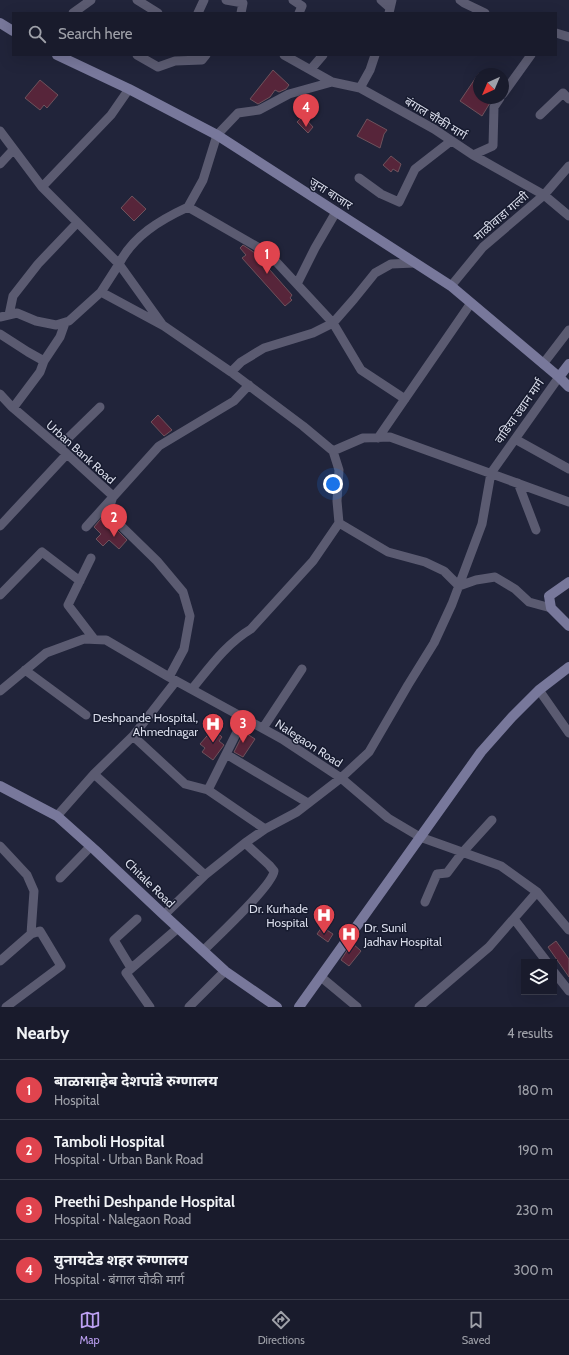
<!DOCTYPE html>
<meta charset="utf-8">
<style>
:root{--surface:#191b2c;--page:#262838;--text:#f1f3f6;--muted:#9fa1a9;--line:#373948;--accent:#bca0f2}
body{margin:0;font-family:Cabin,"Noto Sans Devanagari",sans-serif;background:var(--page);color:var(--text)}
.controls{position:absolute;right:12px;bottom:12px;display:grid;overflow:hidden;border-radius:0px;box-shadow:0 4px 16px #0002}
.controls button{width:36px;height:36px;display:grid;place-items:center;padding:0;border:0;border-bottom:1px solid var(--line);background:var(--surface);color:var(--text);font:20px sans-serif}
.compass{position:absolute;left:473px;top:68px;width:36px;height:36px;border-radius:50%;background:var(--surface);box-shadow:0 4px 16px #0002;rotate:224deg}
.you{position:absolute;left:333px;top:484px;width:14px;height:14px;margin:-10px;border:3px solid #fff;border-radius:50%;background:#1a73e8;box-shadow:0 0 0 6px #1a73e833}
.badge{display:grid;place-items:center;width:26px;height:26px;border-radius:50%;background:var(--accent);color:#fff;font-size:13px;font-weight:700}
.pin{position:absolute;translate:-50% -33px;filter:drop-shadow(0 1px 2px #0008)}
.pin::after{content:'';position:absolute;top:21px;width:14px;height:12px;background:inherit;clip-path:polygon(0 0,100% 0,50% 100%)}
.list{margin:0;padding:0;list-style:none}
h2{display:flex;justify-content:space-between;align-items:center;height:52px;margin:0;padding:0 16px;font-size:17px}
h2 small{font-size:13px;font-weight:400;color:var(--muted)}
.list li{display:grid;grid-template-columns:26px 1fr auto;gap:12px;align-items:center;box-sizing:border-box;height:60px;padding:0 16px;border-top:1px solid var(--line)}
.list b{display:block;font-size:15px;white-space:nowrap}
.list p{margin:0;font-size:13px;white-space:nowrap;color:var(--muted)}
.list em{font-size:13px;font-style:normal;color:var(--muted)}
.icon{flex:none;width:22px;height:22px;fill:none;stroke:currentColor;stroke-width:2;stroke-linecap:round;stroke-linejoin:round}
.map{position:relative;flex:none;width:569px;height:1007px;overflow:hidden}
.search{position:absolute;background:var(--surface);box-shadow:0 4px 16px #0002;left:12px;right:12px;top:12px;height:44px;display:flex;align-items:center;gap:10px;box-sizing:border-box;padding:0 14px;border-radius:0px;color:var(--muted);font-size:15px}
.sheet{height:292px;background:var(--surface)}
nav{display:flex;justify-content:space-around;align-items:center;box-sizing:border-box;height:56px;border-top:1px solid var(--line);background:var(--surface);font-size:11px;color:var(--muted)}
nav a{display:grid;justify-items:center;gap:2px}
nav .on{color:var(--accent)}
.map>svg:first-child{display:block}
.building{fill:#57253a;stroke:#6e525c}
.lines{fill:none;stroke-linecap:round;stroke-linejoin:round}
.street{stroke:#5b5b71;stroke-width:9}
.secondary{stroke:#78789b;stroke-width:10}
.labels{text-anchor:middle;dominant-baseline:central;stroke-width:3;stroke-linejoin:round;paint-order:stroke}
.street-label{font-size:12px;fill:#d9dcea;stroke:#171b2f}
.poi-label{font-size:12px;fill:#d9dcea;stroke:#171b2f;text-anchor:end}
</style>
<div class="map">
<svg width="569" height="1007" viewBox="0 0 569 1007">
<rect width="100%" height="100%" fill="#21243a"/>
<path class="building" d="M273,70L289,85L286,89L279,92L275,90L270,97L258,104L250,99Z
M479,73V98H493L482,116L460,101Z
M40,80L58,95L47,108L44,105L40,110L25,98Z
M303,116L313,127L308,133L297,122Z
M367,119L387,130L384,134L380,148L357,136Z
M391,156L401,164L398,172L393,169L391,172L383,165Z
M132,196L146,209L134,221L121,208Z
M243,245L255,253L292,295L290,298L292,300L285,306L242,258L246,255L240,248Z
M158,415L172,430L164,436L151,422Z
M104,515L110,521L113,526L127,540L119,549L109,540L103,546L96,539L101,534L94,527Z
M213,729L222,737L219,741L224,745L213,760L202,752L205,748L200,744Z
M244,732L255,739L243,757L234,752Z
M322,927L333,934L328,942L317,934Z
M556,941L569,959V977L548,947Z
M352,943L361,951L349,966L341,960Z"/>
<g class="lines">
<path class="street" d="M137,0L158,13
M226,0L243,3L241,13
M293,0L302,6L299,13
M381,0L390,8
M460,0L464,3L485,13
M73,13L91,0
M198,13L204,0
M389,13L392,0
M556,33L569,37
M137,55L158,67L175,61L202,60L206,55
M284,55L332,82L360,88L434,129L473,155L544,195L569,216
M311,69L323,55
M360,88L370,70L375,55
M503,94L531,55
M540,115L563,93L569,99
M0,131L42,187L119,264L101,292L69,321L56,325L36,321L17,313L0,317
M473,155L493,146L494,107L500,98
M0,164L13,150
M359,178L381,194L399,202L415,169L451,141
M42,187L111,115L129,89
M188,207L203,180L217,135L238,113L259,110L289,94L332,82
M297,284L315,248L336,212
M451,286L483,247L544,195L569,166
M101,292L164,326L231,372L303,426L333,451L339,470L337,501L339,523L388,552L425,562L444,571L459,586
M9,315L13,296L38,264L77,223
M162,324L119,264C133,236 160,220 188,207L268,253L333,323L361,370L405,399
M0,334L28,352L44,361
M543,364L569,330
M231,372L241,362L264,348L313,333L333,323L354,299L375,273L391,264L415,263
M0,394L11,406L67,454L113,496L110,506L117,522L157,561L183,592L190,616L184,649L169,677
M13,408L40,372L44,361L60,337L65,323
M378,438L471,303
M515,439L569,469
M59,447L100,407
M333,451L363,438L390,437L569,502
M518,483L536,530
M0,526L67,454
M86,527L159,446L234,401L249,385
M91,558L68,605L94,639
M459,586L476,580L495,577L515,589L529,602L551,608
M0,595L42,552L80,581
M25,670L86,715
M192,689C210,667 226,644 251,629L313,561L339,523
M539,690L569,733
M0,691L46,653L84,639L106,640L169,677L282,739L341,778L388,818L420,837L501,866L537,892L569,930
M263,728L302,669
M133,736L185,784L208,790L265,829
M226,754L308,803
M94,774L205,875
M208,790L244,718
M57,816L94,774L133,736L176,681
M0,846L27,875L34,891L31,934L0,961
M60,878L91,846
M425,902L437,874L447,873L462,853L492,820
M164,915L205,875L245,843L265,829L297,812L341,778L369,752L408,685L434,643L452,604L482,524L491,473L559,377
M514,919L547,962
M203,951C216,938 273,885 274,871L269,865L245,843
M131,968L114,940L137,919
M554,972L569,991
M321,977L357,1007
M6,1007L61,966L40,931L31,934
M150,1007L126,973L178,928
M189,1007L225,971
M419,1007L489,947L537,892"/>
<path class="secondary" d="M0,23L13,31
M57,55L129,89L217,135L451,286L559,377L569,387
M559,377L569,364
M569,582L549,596L551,608L569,626
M0,786L57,816L95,850L164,915L225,971L277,1007
M299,1007L481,752L512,717L539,690L569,667"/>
</g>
<defs>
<g id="hospital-pin" transform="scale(1.15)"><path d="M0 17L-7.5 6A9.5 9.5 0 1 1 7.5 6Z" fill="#e0444e" stroke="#171b2f"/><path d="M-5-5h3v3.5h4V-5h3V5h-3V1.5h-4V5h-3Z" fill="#fff"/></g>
</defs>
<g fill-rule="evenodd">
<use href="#hospital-pin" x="213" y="724"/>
<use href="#hospital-pin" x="324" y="915"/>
<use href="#hospital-pin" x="349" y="934"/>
</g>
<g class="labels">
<g class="street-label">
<text transform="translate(436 118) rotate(31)">बंगाल चौकी मार्ग</text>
<text transform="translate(331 193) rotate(33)">जुना बाजार</text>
<text transform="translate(501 216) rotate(-41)">माळीवाडा गल्ली</text>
<text transform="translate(519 411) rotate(-55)">वाडिया उद्यान मार्ग</text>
<text transform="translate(81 452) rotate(42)">Urban Bank Road</text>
<text transform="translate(309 743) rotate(33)">Nalegaon Road</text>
<text transform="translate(150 883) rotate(44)">Chitale Road</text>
</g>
<g class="poi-label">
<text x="198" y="717">Deshpande Hospital,<tspan x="198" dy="14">Ahmednagar</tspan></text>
<text x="308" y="908">Dr. Kurhade<tspan x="308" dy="14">Hospital</tspan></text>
<text x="364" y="927" text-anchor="start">Dr. Sunil<tspan x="364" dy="14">Jadhav Hospital</tspan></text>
</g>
</g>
</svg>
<div class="controls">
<button><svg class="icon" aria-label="layers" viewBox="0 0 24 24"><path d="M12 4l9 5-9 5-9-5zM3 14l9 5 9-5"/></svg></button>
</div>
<svg class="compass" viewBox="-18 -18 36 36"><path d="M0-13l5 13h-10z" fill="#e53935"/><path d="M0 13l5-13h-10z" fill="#9fa1a9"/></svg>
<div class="you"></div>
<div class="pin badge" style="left:267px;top:274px;background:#e0444e">1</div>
<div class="pin badge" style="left:114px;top:537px;background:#e0444e">2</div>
<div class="pin badge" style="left:243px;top:743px;background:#e0444e">3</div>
<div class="pin badge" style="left:306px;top:127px;background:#e0444e">4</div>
<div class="search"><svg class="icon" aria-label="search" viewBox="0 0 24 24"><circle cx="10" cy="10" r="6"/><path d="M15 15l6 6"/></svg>Search here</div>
</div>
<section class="sheet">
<h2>Nearby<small>4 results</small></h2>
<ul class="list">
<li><span class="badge" style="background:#e0444e">1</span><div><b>बाळासाहेब देशपांडे रुग्णालय</b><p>Hospital</p></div><em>180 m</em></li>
<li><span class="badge" style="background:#e0444e">2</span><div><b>Tamboli Hospital</b><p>Hospital · Urban Bank Road</p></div><em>190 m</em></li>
<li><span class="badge" style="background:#e0444e">3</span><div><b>Preethi Deshpande Hospital</b><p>Hospital · Nalegaon Road</p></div><em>230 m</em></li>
<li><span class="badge" style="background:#e0444e">4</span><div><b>युनायटेड शहर रुग्णालय</b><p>Hospital · बंगाल चौकी मार्ग</p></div><em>300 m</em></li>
</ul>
</section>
<nav>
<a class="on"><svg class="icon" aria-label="map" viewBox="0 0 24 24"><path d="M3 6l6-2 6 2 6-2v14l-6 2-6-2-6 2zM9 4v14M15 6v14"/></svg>Map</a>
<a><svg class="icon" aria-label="directions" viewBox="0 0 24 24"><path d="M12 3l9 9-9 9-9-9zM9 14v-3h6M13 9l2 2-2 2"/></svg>Directions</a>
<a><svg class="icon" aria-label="saved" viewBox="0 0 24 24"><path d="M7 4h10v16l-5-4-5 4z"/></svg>Saved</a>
</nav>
